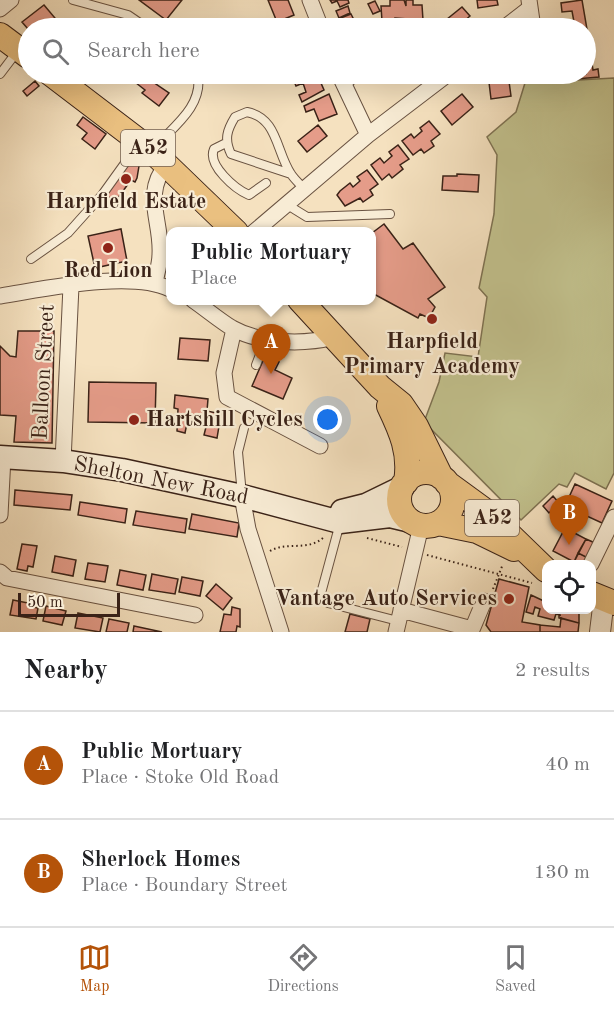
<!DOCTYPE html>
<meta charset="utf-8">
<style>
:root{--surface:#fff;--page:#f2f2f2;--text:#202124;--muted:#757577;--line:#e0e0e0;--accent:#b45309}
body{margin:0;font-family:"Old Standard TT",serif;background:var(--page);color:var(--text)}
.controls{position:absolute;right:18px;bottom:18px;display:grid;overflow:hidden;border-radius:12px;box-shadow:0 6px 24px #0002}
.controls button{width:54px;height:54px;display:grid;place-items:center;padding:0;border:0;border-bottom:2px solid var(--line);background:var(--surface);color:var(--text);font:30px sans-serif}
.scale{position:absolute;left:18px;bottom:15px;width:102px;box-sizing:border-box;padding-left:6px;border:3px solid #3a2217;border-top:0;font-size:16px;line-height:21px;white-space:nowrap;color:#3a2217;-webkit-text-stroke:4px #f8ecd5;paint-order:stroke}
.you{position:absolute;left:328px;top:420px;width:21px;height:21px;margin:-15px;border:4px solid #fff;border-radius:50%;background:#1a73e8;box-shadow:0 0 0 9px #1a73e833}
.badge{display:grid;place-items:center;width:39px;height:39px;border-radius:50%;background:var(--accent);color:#fff;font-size:20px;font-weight:700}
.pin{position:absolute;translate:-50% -50px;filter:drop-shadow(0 2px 3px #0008)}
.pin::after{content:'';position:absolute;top:32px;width:21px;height:18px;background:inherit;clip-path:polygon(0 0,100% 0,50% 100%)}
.popup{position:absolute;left:166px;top:227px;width:210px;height:78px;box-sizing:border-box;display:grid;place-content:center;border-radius:12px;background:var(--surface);filter:drop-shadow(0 2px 4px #0005);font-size:20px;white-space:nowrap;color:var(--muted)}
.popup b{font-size:22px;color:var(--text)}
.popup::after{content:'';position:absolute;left:50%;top:100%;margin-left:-12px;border:12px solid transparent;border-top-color:var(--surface)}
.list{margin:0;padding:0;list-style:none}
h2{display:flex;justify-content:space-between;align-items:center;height:78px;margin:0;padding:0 24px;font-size:26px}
h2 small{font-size:20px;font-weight:400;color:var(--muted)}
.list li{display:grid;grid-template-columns:39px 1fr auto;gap:18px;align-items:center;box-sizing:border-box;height:108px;padding:0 24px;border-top:2px solid var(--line)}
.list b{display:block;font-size:22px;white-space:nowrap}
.list p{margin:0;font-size:20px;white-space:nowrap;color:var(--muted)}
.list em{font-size:20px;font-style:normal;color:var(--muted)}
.icon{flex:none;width:33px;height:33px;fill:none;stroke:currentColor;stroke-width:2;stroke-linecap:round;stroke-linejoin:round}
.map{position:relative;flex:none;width:614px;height:632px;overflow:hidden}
.search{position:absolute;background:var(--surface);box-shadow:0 6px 24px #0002;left:18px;right:18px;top:18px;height:66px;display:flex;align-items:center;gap:15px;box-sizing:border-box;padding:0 21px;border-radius:33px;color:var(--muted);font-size:22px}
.sheet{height:294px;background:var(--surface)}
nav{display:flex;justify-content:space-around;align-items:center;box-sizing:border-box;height:84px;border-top:2px solid var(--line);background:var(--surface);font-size:16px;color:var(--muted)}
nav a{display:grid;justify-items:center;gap:3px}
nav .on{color:var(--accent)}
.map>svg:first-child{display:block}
.green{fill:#c2c18d;stroke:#7e7252;stroke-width:1.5}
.building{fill:#e59c89;stroke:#3a2217;stroke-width:1.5}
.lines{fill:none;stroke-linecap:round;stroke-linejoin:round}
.service-casing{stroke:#695241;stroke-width:10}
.minor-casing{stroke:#695241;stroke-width:17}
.tertiary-casing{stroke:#695241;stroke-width:22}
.secondary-casing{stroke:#3a2217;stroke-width:25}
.primary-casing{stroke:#3a2217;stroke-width:26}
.path{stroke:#3a2217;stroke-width:2;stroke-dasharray:1.5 3;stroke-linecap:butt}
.service{stroke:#f8ecd5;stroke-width:8}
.minor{stroke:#f8ecd5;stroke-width:15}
.tertiary{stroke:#f8ecd5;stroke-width:20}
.secondary{stroke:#f8ecd5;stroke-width:22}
.primary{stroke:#eac080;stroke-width:24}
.poi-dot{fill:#8f2418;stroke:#f8ecd5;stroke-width:2}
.labels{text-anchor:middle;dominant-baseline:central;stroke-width:4.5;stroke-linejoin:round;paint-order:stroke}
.shield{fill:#f8ecd5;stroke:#735f50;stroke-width:1.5}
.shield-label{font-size:21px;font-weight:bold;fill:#3a2217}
.poi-label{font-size:22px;font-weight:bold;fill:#3a2217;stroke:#f8ecd5}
.street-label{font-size:22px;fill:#3a2217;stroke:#f8ecd5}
</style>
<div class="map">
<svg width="614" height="632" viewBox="0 0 614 632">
<rect width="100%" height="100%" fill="#f5e1bf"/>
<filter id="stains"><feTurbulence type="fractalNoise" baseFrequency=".00333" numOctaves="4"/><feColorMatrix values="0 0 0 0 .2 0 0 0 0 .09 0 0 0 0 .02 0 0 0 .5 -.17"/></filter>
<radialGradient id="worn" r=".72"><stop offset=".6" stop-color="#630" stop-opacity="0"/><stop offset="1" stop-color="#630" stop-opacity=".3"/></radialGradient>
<path class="green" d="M614,78V473L606,489L575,473L567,487L559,484L521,520L424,422L439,382L445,353L478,357L487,297L479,288L494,214L497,155L487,137L516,112L525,83Z"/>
<path class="building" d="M139,0H182L166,20Z
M268,0H288L294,15L277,22Z
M330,0H348L349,3L340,7L337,1L332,3Z
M390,0H404L406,6V0H413V5H422L423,20L395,18V21H382L381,6H390Z
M477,0H497L498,5L478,8Z
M582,0L588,35L586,36V28H564L563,24L574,22L572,11L562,12L561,3Z
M375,1L380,11L373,14L368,4Z
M44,5L60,24L54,28L28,29L22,22Z
M348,6L350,13L339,18L336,11Z
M462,7L470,16L463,22L466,26L462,28H436Z
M351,14L355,22L342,28L338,19Z
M373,20L378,28H358Z
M296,21L299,28H279L285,26Z
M586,43H589L593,70L598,69L599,77L576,79L573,74H586Z
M136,74H141L169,93L159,106L142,93L145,90L131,79Z
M308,74H317L324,90L302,102L299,95L306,92L303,83L296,86L294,81Z
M488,74H508L511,96L491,99Z
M35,81L39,86L27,96L23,91Z
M329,94L337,114L319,121L314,109L306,112L304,106Z
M462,94L473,107L452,125L441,111Z
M83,117L106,134L95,149L82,139L87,133L77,125Z
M429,121L440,134L431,141L434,146L424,153L421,149L413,155L402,141L411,134L414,138L422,131L420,128Z
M318,125L327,136L307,152L298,141Z
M398,145L409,159L400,165L403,169L392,178L389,174L382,180L371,165L380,158L384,163L392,156L389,152Z
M133,156L139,166L137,178L135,182L131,180L115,202L105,194Z
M367,170L378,184L370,190L373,195L363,202L360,198L345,206L337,195L340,191L350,183L353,187L360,181L357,177Z
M457,174L479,175L478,192L442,190L443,176H457Z
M384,224L403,249L413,243L445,287L428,299L435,307L429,318L420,314L418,318L372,293V233Z
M121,229L127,261L95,268L88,236Z
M18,331H54L52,443L14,442L16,416L0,415V346L10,356L16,357Z
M180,338L210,340L208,361L178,359Z
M265,356L279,362L275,370L292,378L283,399L252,386Z
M89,382L156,383L155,423L88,422Z
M175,395L208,399L207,411L221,414L217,438L204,435L206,427L187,423L185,433L177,431L178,409L174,408Z
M575,484L612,501L602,523L565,506Z
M15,490L72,495L70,510L14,505Z
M553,496L559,503L549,513L543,506Z
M80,502L127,509L125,523L78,515Z
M136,511L187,519L185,533L133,525Z
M192,514L239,523L237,537L189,529Z
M565,528L586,539L574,562L553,551Z
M586,539L595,543L588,558L578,553Z
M22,544L37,546L33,567L28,566L27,571L17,569Z
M578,553L588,558L584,564L574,562Z
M55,556L76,560L73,576L52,572Z
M88,563L108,566L105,582L85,579Z
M120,570L146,575L143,590L117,585Z
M152,574L178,579L175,594L149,590Z
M182,577L203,581L200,596L179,592Z
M499,579L529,587L522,622L540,625V632H491L486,625Z
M216,584L232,598L223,610L206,596Z
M531,595L546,602V610H559L560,615L556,614L554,620L538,616L540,609L535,607L533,614L526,612Z
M13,600L33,604L32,607L38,608L36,619L10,615Z
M46,606L66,611L62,625L43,621Z
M232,607L240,609V627L237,626L236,632H220L224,614L231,615Z
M559,610H579V623L559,618Z
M78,613L103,618L100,632L75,628Z
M350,614L370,619L367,632H345Z
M561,618L579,623L578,632H540V625L560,627Z
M109,619L129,623L127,632H106Z
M134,626L162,632H133Z"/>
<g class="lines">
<g class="service-casing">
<path id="service" d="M73,0L128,15L147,28
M0,74L16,53
M344,86L360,74
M226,143L214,149C207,165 235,189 249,195L266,183
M154,148C174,126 203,107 198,74
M291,174L231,154C224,139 227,130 235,117L247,112C278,118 276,152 291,174C295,180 300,184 304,189
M286,204L307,217L390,214
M31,259L68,233L102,195L138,145
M256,365L266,339
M242,495L238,452L244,428
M320,597L340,523
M328,603L398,621"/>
</g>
<g class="minor-casing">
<path id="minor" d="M310,0L321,28
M529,0L533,28
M0,9L11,0
M504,28L530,8
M339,74L368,135
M254,232L368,135L448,74
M155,282C157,273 160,263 160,254C162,221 142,194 167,164
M0,296C45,289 130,270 170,289
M193,300C206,309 219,320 232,328C261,344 303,345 334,337
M234,329L224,373L227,397L320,446
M63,461L71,286
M242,496L248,529L281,632
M0,515L3,457
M591,564L614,517
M0,572L7,578L195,615
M401,610L472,629
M396,632L421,526
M471,632L484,601"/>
</g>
<g class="tertiary-casing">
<path id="tertiary" d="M600,632L604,599"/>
</g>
<g class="secondary-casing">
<path id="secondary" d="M0,457L63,461L122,470L242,496L340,522L390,516L411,521
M342,511L366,505L403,487"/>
</g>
<g class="primary-casing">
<path id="primary" d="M0,35L28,56
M51,74L152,151L236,232
M300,300L380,387L401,404L416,426L441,477
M389,406C401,431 411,453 406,482
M399 499a27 27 0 1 1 54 0a27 27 0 1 1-54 0Z
M447,483L484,510L546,570
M438,523L477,531L514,549
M592,594L614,603"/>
</g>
<path class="path" d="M367,538L402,547
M270,551C287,541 308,552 324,537
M427,555L532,583
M493,589L503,564"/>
<use href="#service" class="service"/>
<use href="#minor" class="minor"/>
<use href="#tertiary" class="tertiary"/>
<use href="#secondary" class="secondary"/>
<use href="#primary" class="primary"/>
</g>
<g class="poi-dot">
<circle cx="126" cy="179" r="6"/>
<circle cx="108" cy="248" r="6"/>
<circle cx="432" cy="319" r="6"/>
<circle cx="134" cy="420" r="6"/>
<circle cx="509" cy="599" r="6"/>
</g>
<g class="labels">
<g class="shield">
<rect x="121" y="130" width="54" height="36" rx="4.5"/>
<rect x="465" y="500" width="54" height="36" rx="4.5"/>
</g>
<g class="shield-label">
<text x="148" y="148">A52</text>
<text x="492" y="518">A52</text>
</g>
<g class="poi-label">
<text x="126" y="202">Harpfield Estate</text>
<text x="108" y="271">Red Lion</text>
<text x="432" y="342">Harpfield<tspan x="432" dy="25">Primary Academy</tspan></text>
<text x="146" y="420" text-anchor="start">Hartshill Cycles</text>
<text x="497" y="599" text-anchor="end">Vantage Auto Services</text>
</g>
<g class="street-label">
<text transform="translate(44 372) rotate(-87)">Balloon Street</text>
<text transform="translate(161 481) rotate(11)">Shelton New Road</text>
</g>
</g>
<rect width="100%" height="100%" filter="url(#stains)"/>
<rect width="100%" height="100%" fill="url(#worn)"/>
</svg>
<div class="controls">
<button><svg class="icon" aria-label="locate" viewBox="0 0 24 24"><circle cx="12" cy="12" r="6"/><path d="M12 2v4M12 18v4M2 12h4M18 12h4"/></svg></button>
</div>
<div class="scale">50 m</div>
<div class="you"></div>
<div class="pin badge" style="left:271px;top:374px">A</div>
<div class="popup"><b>Public Mortuary</b>Place</div>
<div class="pin badge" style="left:569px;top:545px">B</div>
<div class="search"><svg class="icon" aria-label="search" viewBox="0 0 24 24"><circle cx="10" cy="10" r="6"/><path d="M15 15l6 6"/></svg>Search here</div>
</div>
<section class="sheet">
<h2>Nearby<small>2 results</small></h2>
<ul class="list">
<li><span class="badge">A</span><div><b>Public Mortuary</b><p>Place · Stoke Old Road</p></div><em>40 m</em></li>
<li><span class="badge">B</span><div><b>Sherlock Homes</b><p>Place · Boundary Street</p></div><em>130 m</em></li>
</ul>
</section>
<nav>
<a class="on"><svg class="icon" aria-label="map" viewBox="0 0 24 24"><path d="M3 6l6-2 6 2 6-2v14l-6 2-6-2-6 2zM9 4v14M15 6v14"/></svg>Map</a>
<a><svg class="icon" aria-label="directions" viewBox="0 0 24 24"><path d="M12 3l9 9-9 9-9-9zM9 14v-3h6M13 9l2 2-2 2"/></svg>Directions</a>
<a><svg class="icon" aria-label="saved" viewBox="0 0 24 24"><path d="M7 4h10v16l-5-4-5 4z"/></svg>Saved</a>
</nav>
